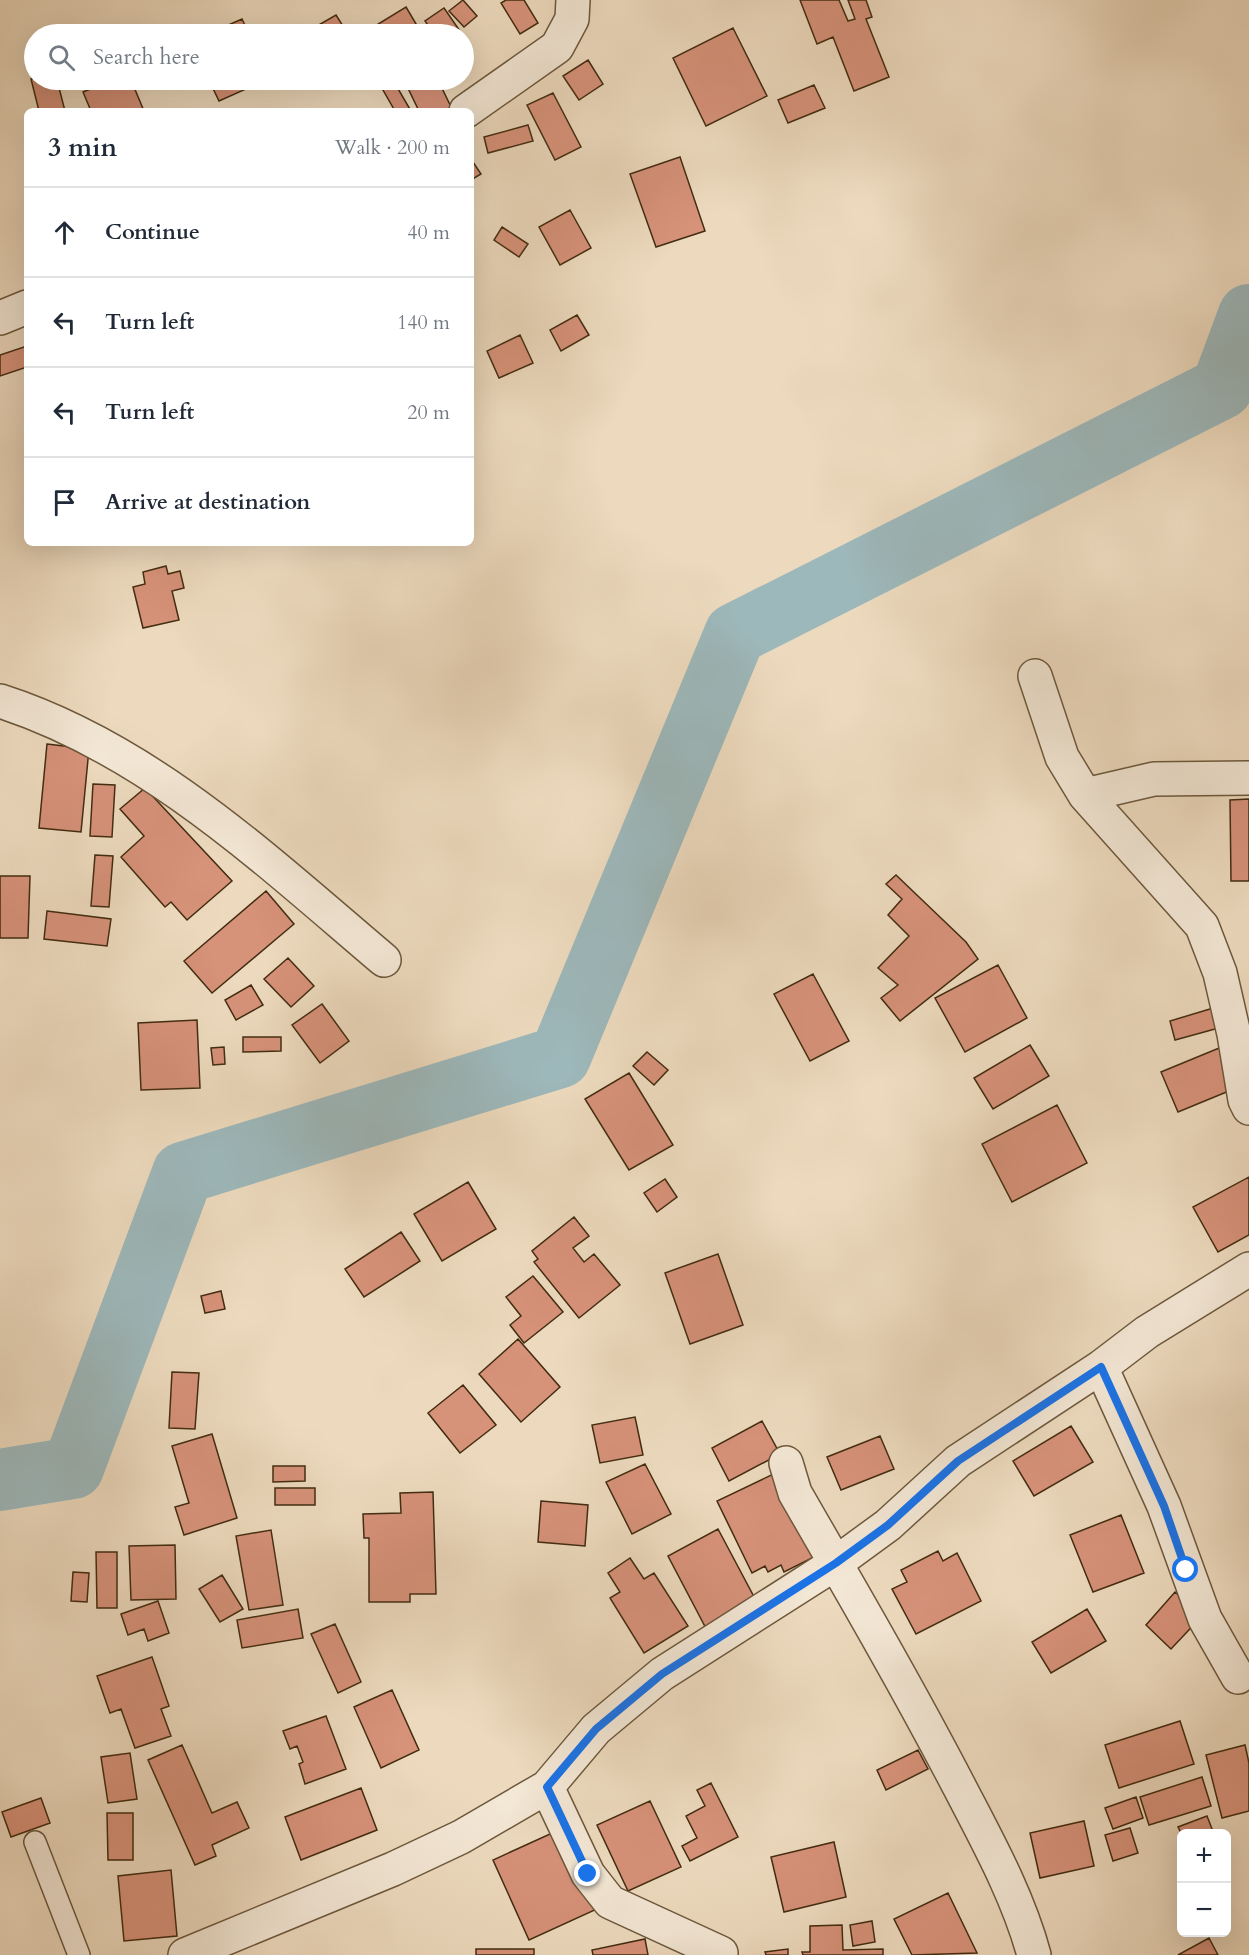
<!DOCTYPE html>
<meta charset="utf-8">
<style>
:root{--surface:#fff;--page:#f2f2f3;--text:#1f2937;--muted:#747a83;--line:#e0e1e3}
body{margin:0;font-family:Cardo,serif;background:var(--page);color:var(--text)}
.controls{position:absolute;right:18px;bottom:18px;display:grid;overflow:hidden;border-radius:9px;box-shadow:0 6px 24px #0002}
.controls button{width:54px;height:54px;display:grid;place-items:center;padding:0;border:0;border-bottom:2px solid var(--line);background:var(--surface);color:var(--text);font:30px sans-serif}
.stop{position:absolute;width:18px;height:18px;margin:-14px;border:4px solid #1a73e8;border-radius:50%;background:#fff}
.stop.end{background:#1a73e8;border-color:#fff;box-shadow:0 2px 6px #0008}
.list{margin:0;padding:0;list-style:none}
h2{display:flex;justify-content:space-between;align-items:center;height:78px;margin:0;padding:0 24px;font-size:26px}
h2 small{font-size:20px;font-weight:400;color:var(--muted)}
.list li{display:grid;grid-template-columns:39px 1fr auto;gap:18px;align-items:center;box-sizing:border-box;height:90px;padding:0 24px;border-top:2px solid var(--line)}
.list b{display:block;font-size:22px;white-space:nowrap}
.list em{font-size:20px;font-style:normal;color:var(--muted)}
.icon{flex:none;width:33px;height:33px;fill:none;stroke:currentColor;stroke-width:2;stroke-linecap:round;stroke-linejoin:round}
.map{position:relative;flex:none;width:1249px;height:1955px;overflow:hidden}
.search{position:absolute;background:var(--surface);box-shadow:0 6px 24px #0002;left:24px;top:24px;width:450px;height:66px;display:flex;align-items:center;gap:15px;box-sizing:border-box;padding:0 21px;border-radius:33px;color:var(--muted);font-size:22px}
.panel{position:absolute;background:var(--surface);box-shadow:0 6px 24px #0002;left:24px;top:108px;width:450px;height:438px;border-radius:9px}
.map>svg:first-child{display:block}
.lines{fill:none;stroke-linecap:round;stroke-linejoin:round}
.river{stroke:#9db8bb;stroke-width:62}
.building{fill:#d7927a;stroke:#422c10;stroke-width:1.5}
.service-casing{stroke:#6d583c;stroke-width:24}
.minor-casing{stroke:#6d583c;stroke-width:36}
.service{stroke:#f3e7d5;stroke-width:21}
.minor{stroke:#f3e7d5;stroke-width:33}
.route{stroke:#1a73e8;stroke-width:8}
</style>
<div class="map">
<svg width="1249" height="1955" viewBox="0 0 1249 1955">
<rect width="100%" height="100%" fill="#eddabe"/>
<filter id="stains"><feTurbulence type="fractalNoise" baseFrequency=".00333" numOctaves="4"/><feColorMatrix values="0 0 0 0 .2 0 0 0 0 .09 0 0 0 0 .02 0 0 0 .5 -.17"/></filter>
<radialGradient id="worn" r=".72"><stop offset=".6" stop-color="#630" stop-opacity="0"/><stop offset="1" stop-color="#630" stop-opacity=".3"/></radialGradient>
<g class="lines">
<path class="river" d="M0,1480L73,1468L183,1173L560,1057L735,634L1222,388L1249,315"/>
</g>
<path class="building" d="M463,0L477,16L464,27L449,11Z
M506,0H524L538,23L520,34L501,3Z
M800,0H839L848,21L855,19L848,0H866L872,17L866,19L889,77L854,91L833,37L817,44Z
M406,7L422,34H373L370,29Z
M444,8L462,34H434L425,21Z
M336,15L348,34H303Z
M242,19L249,34H208Z
M733,28L767,96L706,126L673,58Z
M588,60L603,84L579,100L563,76Z
M34,78L57,80L65,111H39L31,79Z
M113,80H131L144,111H91L83,92Z
M209,80H266L219,101Z
M384,80H393L411,111H395L379,83Z
M404,80H438L453,111H419Z
M814,85L825,108L788,123L778,100Z
M553,93L581,147L555,160L527,105Z
M528,125L533,141L488,153L484,137Z
M680,157L705,231L656,247L630,174Z
M471,159L481,174L471,180Z
M570,210L591,248L560,265L539,227Z
M502,227L528,244L519,257L494,240Z
M577,315L589,335L561,351L550,330Z
M520,335L533,363L499,378L487,351Z
M27,346V367L0,376V355Z
M166,566L168,574L180,571L184,588L172,591L179,620L143,628L133,587L145,584L143,572Z
M47,744L89,749L81,832L39,828Z
M93,784L115,785L112,837L90,836Z
M145,788L232,881L187,920L171,902L165,907L121,857L144,836L120,809Z
M1249,799V881H1231L1230,800Z
M95,855L113,856L109,907L91,906Z
M896,875L966,942L978,959L900,1021L881,998L898,985L878,968L909,936L888,915L902,899L886,884Z
M0,876H30L28,938H0Z
M266,891L294,924L212,993L184,961Z
M47,911L111,919L107,946L44,939Z
M288,958L314,986L291,1007L264,979Z
M998,965L1027,1018L965,1052L935,998Z
M813,974L849,1041L810,1061L774,994Z
M251,985L263,1005L236,1020L225,1000Z
M322,1004L349,1041L320,1063L292,1025Z
M1220,1006L1226,1026L1175,1040L1170,1021Z
M197,1020L200,1088L141,1090L138,1023Z
M243,1037H281V1051L243,1052Z
M1030,1045L1049,1076L993,1109L974,1078Z
M1224,1046L1241,1086L1178,1112L1161,1072Z
M224,1047L225,1064L213,1065L211,1048Z
M647,1052L668,1070L654,1085L633,1066Z
M629,1073L673,1145L629,1170L585,1099Z
M1057,1105L1087,1163L1012,1202L982,1144Z
M1249,1177V1235L1218,1252L1193,1207Z
M665,1179L677,1197L657,1212L644,1193Z
M468,1182L496,1229L442,1261L414,1214Z
M574,1217L589,1236L573,1248L584,1262L594,1254L620,1285L579,1318L534,1262L538,1259L532,1251Z
M401,1232L420,1261L364,1297L345,1269Z
M718,1254L743,1325L690,1344L665,1273Z
M533,1276L563,1312L524,1343L510,1325L521,1316L506,1297Z
M221,1291L225,1309L205,1313L201,1296Z
M518,1339L560,1387L521,1422L479,1374Z
M172,1372L199,1373L195,1429L169,1428Z
M463,1385L496,1425L460,1453L428,1413Z
M635,1417L643,1455L600,1463L592,1425Z
M762,1421L780,1454L729,1481L712,1448Z
M1071,1426L1093,1462L1034,1496L1013,1461Z
M212,1434L237,1518L184,1535L175,1507L189,1503L172,1446Z
M880,1436L894,1469L841,1490L827,1457Z
M645,1464L671,1514L632,1534L606,1482Z
M273,1466H305V1481L273,1482Z
M782,1470L820,1554L784,1572L781,1565L768,1572L765,1566L752,1573L717,1501Z
M275,1488H315V1505H275Z
M433,1492L436,1594H410V1602H369V1538H364L363,1514L401,1513L400,1493Z
M541,1501L588,1505L585,1546L538,1542Z
M1121,1515L1144,1573L1093,1592L1070,1535Z
M718,1529L761,1610L710,1636L668,1556Z
M271,1530L283,1605L249,1610L236,1536Z
M175,1545L176,1599L131,1600L129,1546Z
M938,1551L943,1561L957,1553L981,1601L916,1634L892,1589L907,1582L901,1570Z
M96,1552H117V1608H97Z
M630,1558L644,1579L654,1573L688,1626L644,1653L610,1598L620,1592L608,1573Z
M73,1572L89,1573L87,1602L71,1601Z
M222,1575L243,1609L220,1622L199,1589Z
M1175,1592L1202,1616L1171,1649L1146,1625Z
M158,1601L169,1633L148,1641L144,1629L128,1635L121,1614Z
M298,1609L303,1638L242,1648L237,1620Z
M1087,1609L1106,1641L1051,1673L1032,1642Z
M335,1624L361,1682L338,1693L311,1634Z
M152,1657L169,1706L161,1709L171,1736L135,1748L121,1709L110,1713L97,1676Z
M392,1690L419,1750L381,1768L354,1707Z
M326,1716L346,1769L305,1784L299,1764L303,1762L297,1746L290,1749L283,1731Z
M1180,1721L1194,1764L1119,1788L1105,1745Z
M182,1745L212,1813L237,1802L249,1828L212,1845L216,1856L195,1865L148,1760Z
M1245,1745L1249,1763V1811L1222,1818L1206,1755Z
M918,1750L928,1769L886,1790L877,1770Z
M130,1753L137,1799L108,1803L101,1757Z
M1202,1777L1211,1806L1149,1825L1140,1797Z
M711,1783L738,1837L690,1861L682,1846L697,1838L686,1816L705,1806L697,1790Z
M361,1788L377,1830L301,1860L285,1817Z
M1136,1797L1143,1818L1113,1829L1105,1808Z
M41,1798L50,1823L11,1837L2,1812Z
M650,1801L681,1867L628,1891L597,1825Z
M107,1813H133V1860H108Z
M1207,1816L1214,1834L1182,1835L1178,1827Z
M1084,1821L1094,1866L1040,1878L1030,1833Z
M1130,1828L1138,1853L1113,1861L1105,1835Z
M561,1829L597,1909L529,1940L493,1860Z
M834,1842L846,1897L784,1912L771,1857Z
M171,1870L177,1936L124,1941L118,1876Z
M948,1893L977,1953L912,1955L894,1919Z
M872,1921L875,1942L853,1946L850,1925Z
M842,1925L843,1950L883,1949V1955H803L802,1952H810V1926Z
M1209,1938L1218,1955H1178Z
M645,1939L648,1955H593L592,1950Z
M476,1949H534V1955H476Z
M788,1949V1955H766L765,1952Z"/>
<g class="lines">
<g class="service-casing">
<path id="service" d="M35,1842L79,1955"/>
</g>
<g class="minor-casing">
<path id="minor" d="M466,111L557,47L572,19L573,0
M0,318L27,307
M1035,676L1062,757L1085,795L1202,926L1220,973L1234,1034L1245,1100L1249,1108
M0,701C149,749 267,861 384,960
M1085,795L1154,779L1249,778
M1101,1367L1164,1506L1205,1619L1238,1677
M786,1463L795,1493C851,1590 908,1688 960,1788C988,1842 1018,1896 1034,1955
M547,1787L588,1874L610,1902L721,1953
M185,1955L393,1869L461,1837L547,1787L596,1729L662,1674L836,1563L888,1525L958,1461L1101,1367L1147,1332L1249,1269"/>
</g>
<use href="#service" class="service"/>
<use href="#minor" class="minor"/>
</g>
<g class="lines">
<path class="route" d="M588,1874L547,1787L596,1729L662,1674L836,1563L888,1525L958,1461L1101,1367L1164,1506L1186,1570"/>
</g>
<rect width="100%" height="100%" filter="url(#stains)"/>
<rect width="100%" height="100%" fill="url(#worn)"/>
</svg>
<div class="controls">
<button>+</button>
<button>−</button>
</div>
<div class="stop" style="left:1186px;top:1570px"></div>
<div class="stop end" style="left:588px;top:1874px"></div>
<div class="search"><svg class="icon" aria-label="search" viewBox="0 0 24 24"><circle cx="10" cy="10" r="6"/><path d="M15 15l6 6"/></svg>Search here</div>
<section class="panel">
<h2>3 min<small>Walk · 200 m</small></h2>
<ul class="list">
<li><svg class="icon" aria-label="ahead" viewBox="0 0 24 24"><path d="M12 20V5M6 11l6-6 6 6"/></svg><div><b>Continue</b></div><em>40 m</em></li>
<li><svg class="icon" aria-label="left" viewBox="0 0 24 24"><path d="M17 20v-9H6M10 6l-5 5 5 5"/></svg><div><b>Turn left</b></div><em>140 m</em></li>
<li><svg class="icon" aria-label="left" viewBox="0 0 24 24"><path d="M17 20v-9H6M10 6l-5 5 5 5"/></svg><div><b>Turn left</b></div><em>20 m</em></li>
<li><svg class="icon" aria-label="arrive" viewBox="0 0 24 24"><path d="M6 21V4h12l-3 4 3 4H6"/></svg><div><b>Arrive at destination</b></div></li>
</ul>
</section>
</div>
